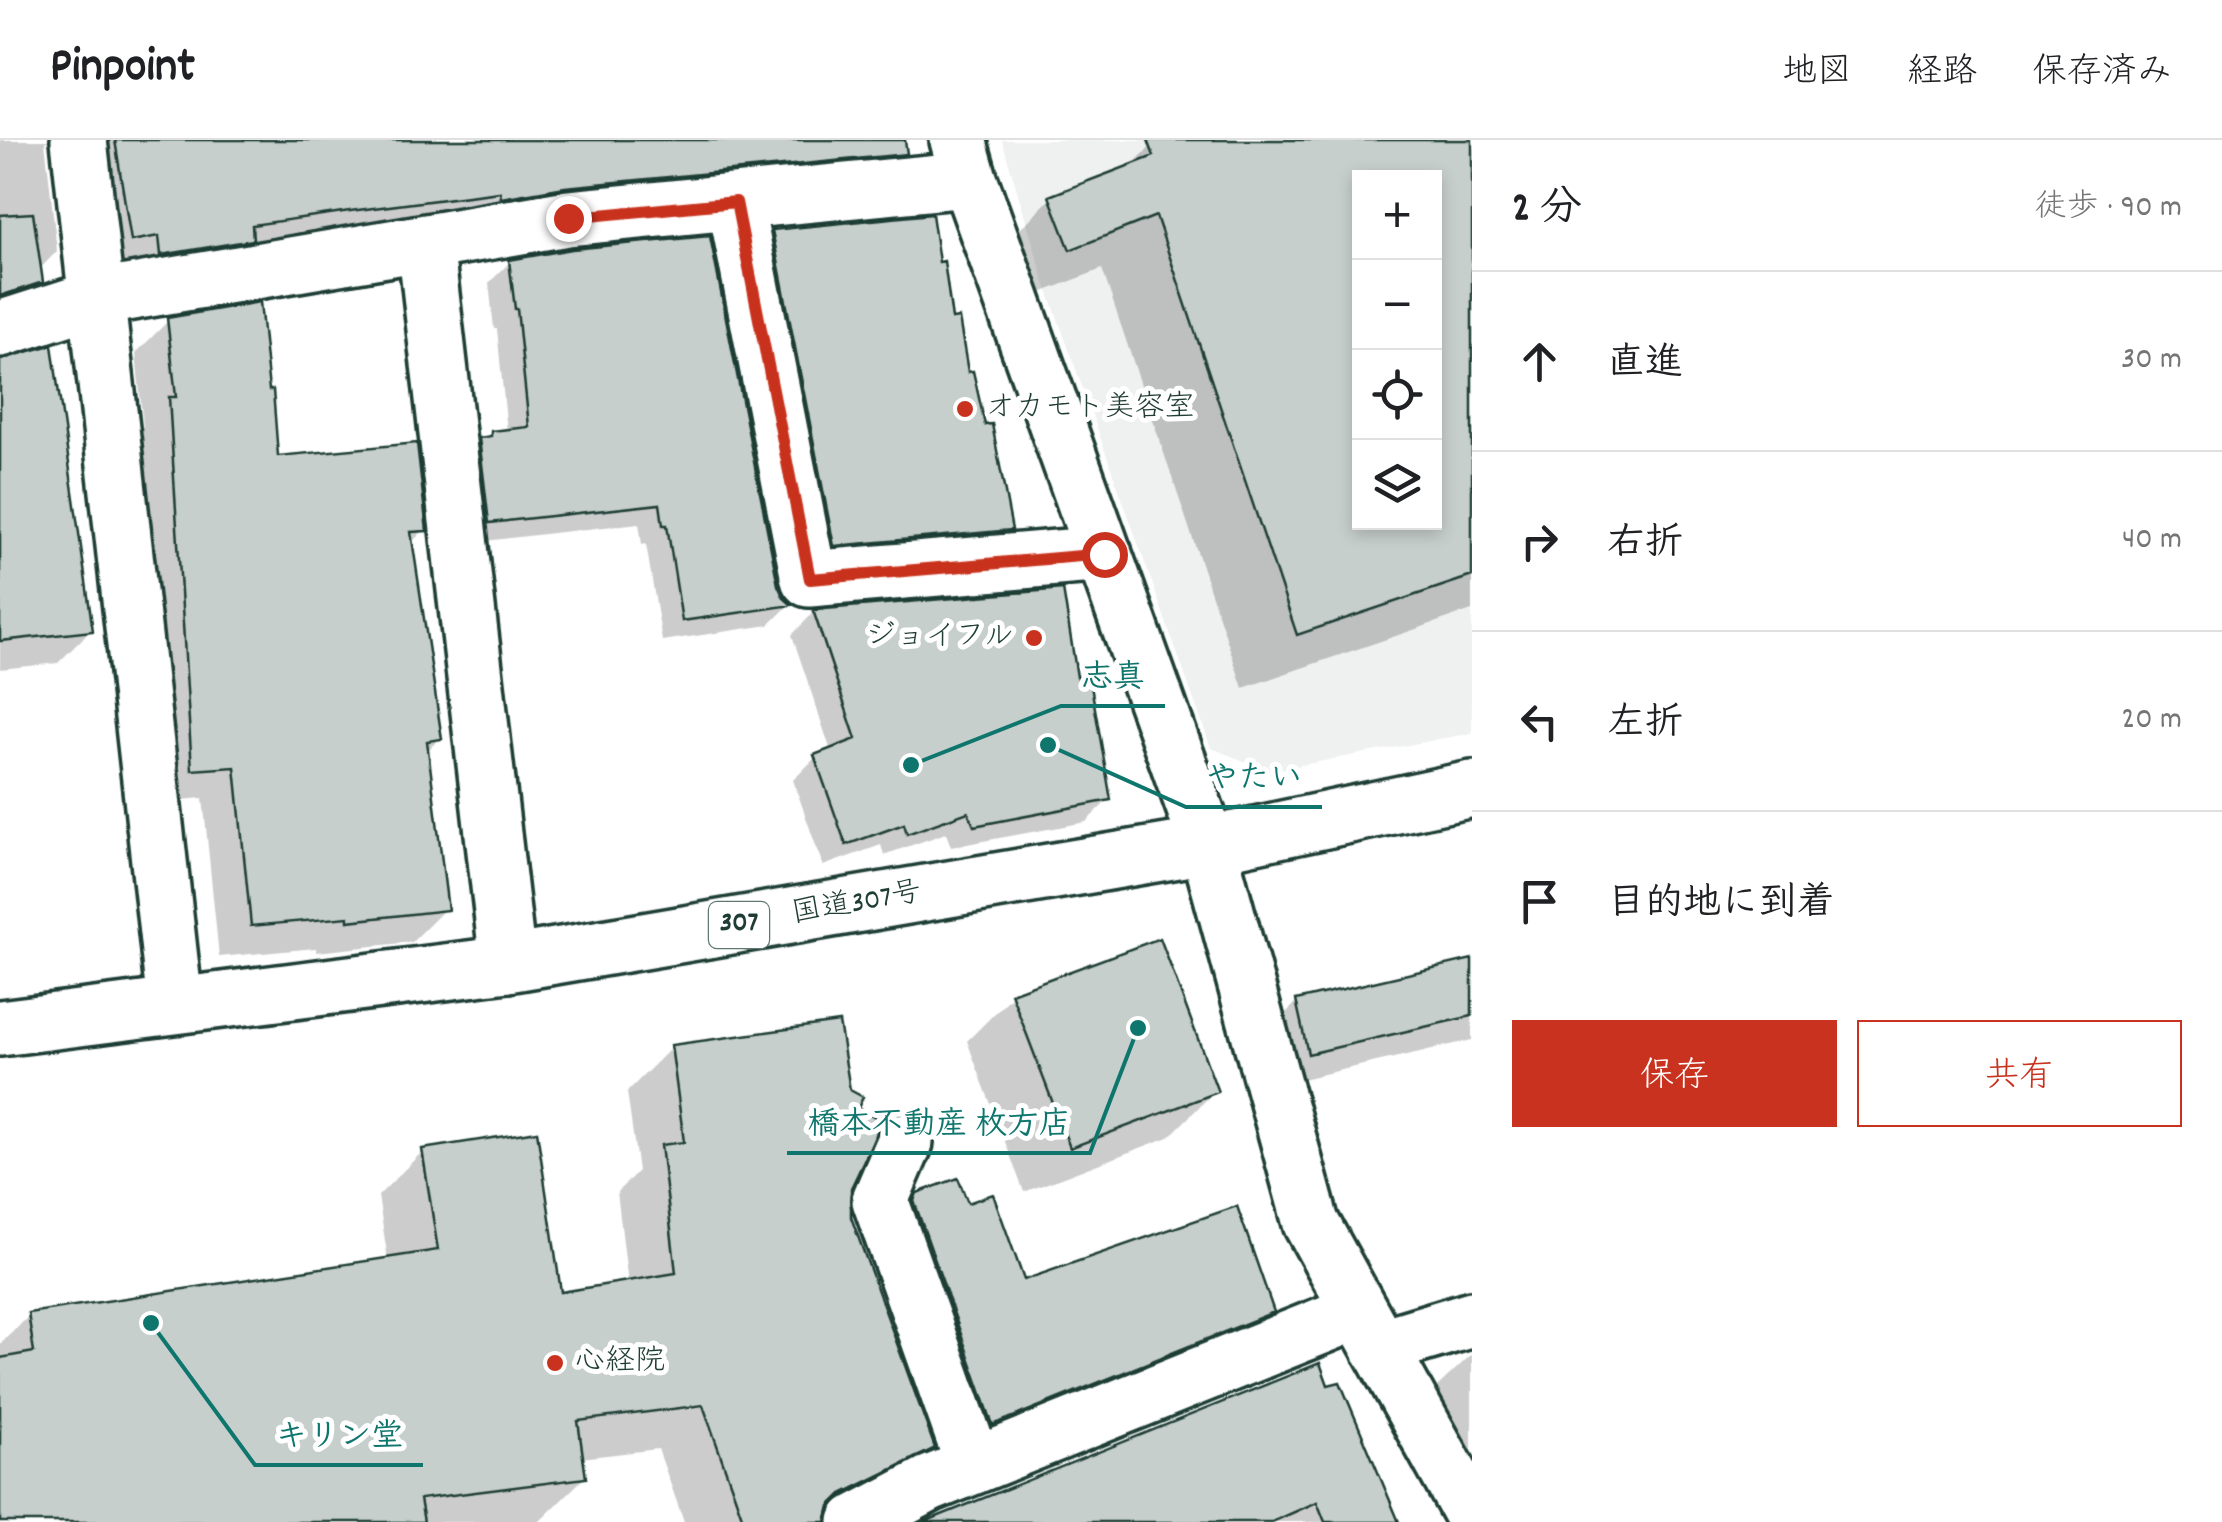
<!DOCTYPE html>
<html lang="ja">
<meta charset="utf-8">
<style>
:root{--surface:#fff;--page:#f2f2f2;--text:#202124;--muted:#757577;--line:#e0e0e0;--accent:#c8321e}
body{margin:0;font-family:Dekko,"Klee One",sans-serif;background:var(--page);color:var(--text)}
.controls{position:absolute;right:30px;top:30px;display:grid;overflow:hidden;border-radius:0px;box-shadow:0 5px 15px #0003}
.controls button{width:90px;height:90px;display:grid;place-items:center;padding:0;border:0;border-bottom:2px solid var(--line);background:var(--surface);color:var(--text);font:50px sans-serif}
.stop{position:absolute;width:30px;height:30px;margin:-22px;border:8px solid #c8321e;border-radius:50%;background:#fff}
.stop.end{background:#c8321e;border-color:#fff;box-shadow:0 2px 10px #0008}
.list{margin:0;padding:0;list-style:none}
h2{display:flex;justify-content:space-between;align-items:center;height:130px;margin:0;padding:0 40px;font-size:42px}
h2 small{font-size:32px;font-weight:400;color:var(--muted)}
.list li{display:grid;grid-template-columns:65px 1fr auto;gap:30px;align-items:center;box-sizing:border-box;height:180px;padding:0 40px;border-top:2px solid var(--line)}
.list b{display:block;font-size:38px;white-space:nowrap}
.list em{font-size:32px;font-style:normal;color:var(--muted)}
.actions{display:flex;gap:20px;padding:30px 40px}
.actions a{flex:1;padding:22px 0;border:2px solid var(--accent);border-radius:0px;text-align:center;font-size:35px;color:var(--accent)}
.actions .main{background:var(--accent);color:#fff}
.icon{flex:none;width:55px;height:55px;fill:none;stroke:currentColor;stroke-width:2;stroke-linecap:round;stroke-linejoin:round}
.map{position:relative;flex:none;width:1472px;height:1382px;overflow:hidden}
header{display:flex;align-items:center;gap:60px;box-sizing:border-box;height:140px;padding:0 50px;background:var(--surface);border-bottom:2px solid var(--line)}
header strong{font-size:48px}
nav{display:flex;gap:55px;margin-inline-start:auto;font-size:35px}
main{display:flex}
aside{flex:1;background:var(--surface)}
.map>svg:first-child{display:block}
.built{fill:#eef1f0;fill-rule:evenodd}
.shadow{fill:#0003;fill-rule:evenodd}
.building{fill:#c7cfcc;stroke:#1f3d34;stroke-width:2.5;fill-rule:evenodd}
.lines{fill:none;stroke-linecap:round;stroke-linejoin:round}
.minor-casing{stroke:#1f3d34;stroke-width:62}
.highway-casing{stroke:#1f3d34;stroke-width:62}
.minor{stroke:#fff;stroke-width:55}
.highway{stroke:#fff;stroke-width:55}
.route{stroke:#c8321e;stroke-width:12}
.poi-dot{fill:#c8321e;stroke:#fff;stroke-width:4}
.labels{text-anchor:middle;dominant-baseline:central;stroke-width:10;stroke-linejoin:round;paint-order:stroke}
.shield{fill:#fff;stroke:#627771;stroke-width:2.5}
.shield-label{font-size:28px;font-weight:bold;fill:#1f3d34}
.poi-label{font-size:30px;fill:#1f3d34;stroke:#fff;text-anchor:start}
.street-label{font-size:30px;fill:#1f3d34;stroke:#fff}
.leader{fill:none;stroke:#0f766e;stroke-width:4}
.callout-dot{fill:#0f766e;stroke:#fff;stroke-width:4}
.callout-label{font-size:32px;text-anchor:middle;font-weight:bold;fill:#0f766e;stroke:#fff;stroke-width:10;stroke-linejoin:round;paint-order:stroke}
</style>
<header>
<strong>Pinpoint</strong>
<nav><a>地図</a><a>経路</a><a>保存済み</a></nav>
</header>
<main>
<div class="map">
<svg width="1472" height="1382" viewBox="0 0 1472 1382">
<rect width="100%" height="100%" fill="#fff"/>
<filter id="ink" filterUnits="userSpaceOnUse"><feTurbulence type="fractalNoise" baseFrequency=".01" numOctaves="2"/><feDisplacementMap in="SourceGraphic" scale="20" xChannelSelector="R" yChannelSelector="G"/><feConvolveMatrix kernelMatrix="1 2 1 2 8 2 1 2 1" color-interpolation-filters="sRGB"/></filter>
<g filter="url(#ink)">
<path class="built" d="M1002,0H1472V593L1270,631L1211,608L1043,137ZM1360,38H1434V382H1360Z"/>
<path class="shadow" d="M0,0H903L904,13L871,46L90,134L59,4L45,1L57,111L35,134L37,143L0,177Z
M1151,0H1472V470L1243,548L1102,129L1015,163L996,113L1051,58L1128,29L1152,5ZM1360,38H1434V382H1360Z
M773,92L950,182L1009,390L989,410L814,425L753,112Z
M510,122L776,446L789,465L769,485L662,501L646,404L642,405L639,383L468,403L459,321L480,300L492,293L507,292L497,189H494L489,143Z
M169,180L276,319L424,390L411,403L440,598L426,612L445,769L412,802L316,812V808L219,817L203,658L160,662L137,293L143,286L136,213Z
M0,222L91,490L58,523L0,529Z
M814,472L1075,540L1109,659L1086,682L951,707L946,693L884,715L881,705L823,726L793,640L816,617L831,611L792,495Z
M1472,822V900L1276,945L1264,895L1297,862Z
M1013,855L1215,951L1169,997L1024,1052L967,901Z
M672,907L848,952L854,970L848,1077L932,1307L886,1353L827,1382H684L658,1309L581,1318L584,1338L539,1382H0V1204L29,1176L388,1120L378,1056L423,1011L559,1155L628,1144L617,1052L638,1031L627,952Z
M919,1055L966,1067L1023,1143L1271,1171L1243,1198L965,1310L891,1083Z
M1472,1214V1382L1421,1262Z
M1318,1226L1396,1382H948Z"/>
<path class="building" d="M115,0H905L907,14L565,47L501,58L500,52L350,71L252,85L253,100L161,115L159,96L131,101Z
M1148,0H1472V436L1297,495L1156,76L1070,110L1049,56L1154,16ZM1360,38H1434V382H1360Z
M33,73L43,142L0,156V75Z
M932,74L939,122L944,121L952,179L959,178L968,232L973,231L985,285L992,284L1012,390L834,406L772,90Z
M710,96L778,445L784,458L792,465L682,481L667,385H663L660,364L489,383L479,298L491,296V291L529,287L517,169H515L509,120L572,109Z
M260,162L269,250H273L278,316L417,303L427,391L411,392L442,599L427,601L448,770L348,781V777L251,786L235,627L192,630L169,257H176L167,178Z
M52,205L93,491L0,501V219Z
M1063,449L1077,537L1089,534L1111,660L974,686L968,672L907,694L904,684L846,705L814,615L856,599L813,470Z
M1160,798L1218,952L1070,1008L1011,853Z
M1472,819V876L1308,914L1296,860Z
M839,882L850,950L863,957L858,968L883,981L851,1048V1077L935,1308L842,1354L830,1366L826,1382H744L703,1265L578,1281L586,1338L420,1359L424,1382H0V1218L34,1212L28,1173L438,1110L422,1009L537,991L561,1152L676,1133L661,1005L684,1002L671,905Z
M958,1038L968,1063L993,1054L1024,1140L1237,1066L1274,1172L993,1285L914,1061L917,1053Z
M1320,1223L1328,1245L1340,1242L1399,1382H1325L1317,1362L1272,1382H924Z"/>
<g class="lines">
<g class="minor-casing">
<path id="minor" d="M79,0L175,865
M958,0L969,39L1208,705L1311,1083L1472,1375
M735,62L809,439L1104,414
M425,102L508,824
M0,189L97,158L568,78L969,39
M905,1002L880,1060L974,1326
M1379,1207L1472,1179
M857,1382L929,1344L1359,1171"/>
</g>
<g class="highway-casing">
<path id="highway" d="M0,888L508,824L1208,705L1472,649"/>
</g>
<use href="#minor" class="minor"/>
<use href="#highway" class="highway"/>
</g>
</g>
<g class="lines" filter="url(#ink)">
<path class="route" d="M568,78L736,62L810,439L1104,414"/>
</g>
<g class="poi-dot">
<circle cx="965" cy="269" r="10"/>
<circle cx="1034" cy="498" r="10"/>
<circle cx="555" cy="1223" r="10"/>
</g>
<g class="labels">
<rect class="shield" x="709" y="762" width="60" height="46" rx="8"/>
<g class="shield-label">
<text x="739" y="785">307</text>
</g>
<g class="poi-label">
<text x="985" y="269">オカモト美容室</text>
<text x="1014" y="498" text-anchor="end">ジョイフル</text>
<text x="575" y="1223">心経院</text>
</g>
<g class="street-label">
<text transform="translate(857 765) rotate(-10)">国道307号</text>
</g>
</g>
<path class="leader" d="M911 625L1061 566H1165M1048 605L1186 667H1322M1138 888L1090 1013H787M151 1183L255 1325H423"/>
<g class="callout-dot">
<circle cx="911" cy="625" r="10"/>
<circle cx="1048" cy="605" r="10"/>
<circle cx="1138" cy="888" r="10"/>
<circle cx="151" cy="1183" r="10"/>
</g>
<g class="callout-label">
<text x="1113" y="546">志真</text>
<text x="1254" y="647">やたい</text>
<text x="939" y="993">橋本不動産 枚方店</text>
<text x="339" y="1305">キリン堂</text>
</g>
</svg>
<div class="controls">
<button>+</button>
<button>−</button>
<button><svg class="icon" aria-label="locate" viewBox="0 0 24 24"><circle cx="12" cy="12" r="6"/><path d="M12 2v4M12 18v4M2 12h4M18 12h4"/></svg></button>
<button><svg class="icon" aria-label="layers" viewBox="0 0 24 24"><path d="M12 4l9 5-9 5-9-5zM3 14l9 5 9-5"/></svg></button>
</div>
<div class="stop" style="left:1104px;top:414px"></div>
<div class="stop end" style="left:568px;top:78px"></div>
</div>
<aside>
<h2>2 分<small>徒歩 · 90 m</small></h2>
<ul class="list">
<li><svg class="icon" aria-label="ahead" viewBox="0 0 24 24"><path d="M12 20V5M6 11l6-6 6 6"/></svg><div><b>直進</b></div><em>30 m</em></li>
<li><svg class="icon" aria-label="right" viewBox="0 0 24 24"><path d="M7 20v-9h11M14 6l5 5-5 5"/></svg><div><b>右折</b></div><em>40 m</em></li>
<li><svg class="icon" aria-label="left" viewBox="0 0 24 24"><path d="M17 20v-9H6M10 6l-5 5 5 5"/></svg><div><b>左折</b></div><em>20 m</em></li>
<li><svg class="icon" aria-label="arrive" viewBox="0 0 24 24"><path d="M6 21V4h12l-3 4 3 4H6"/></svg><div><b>目的地に到着</b></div></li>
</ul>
<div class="actions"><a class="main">保存</a><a>共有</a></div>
</aside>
</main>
